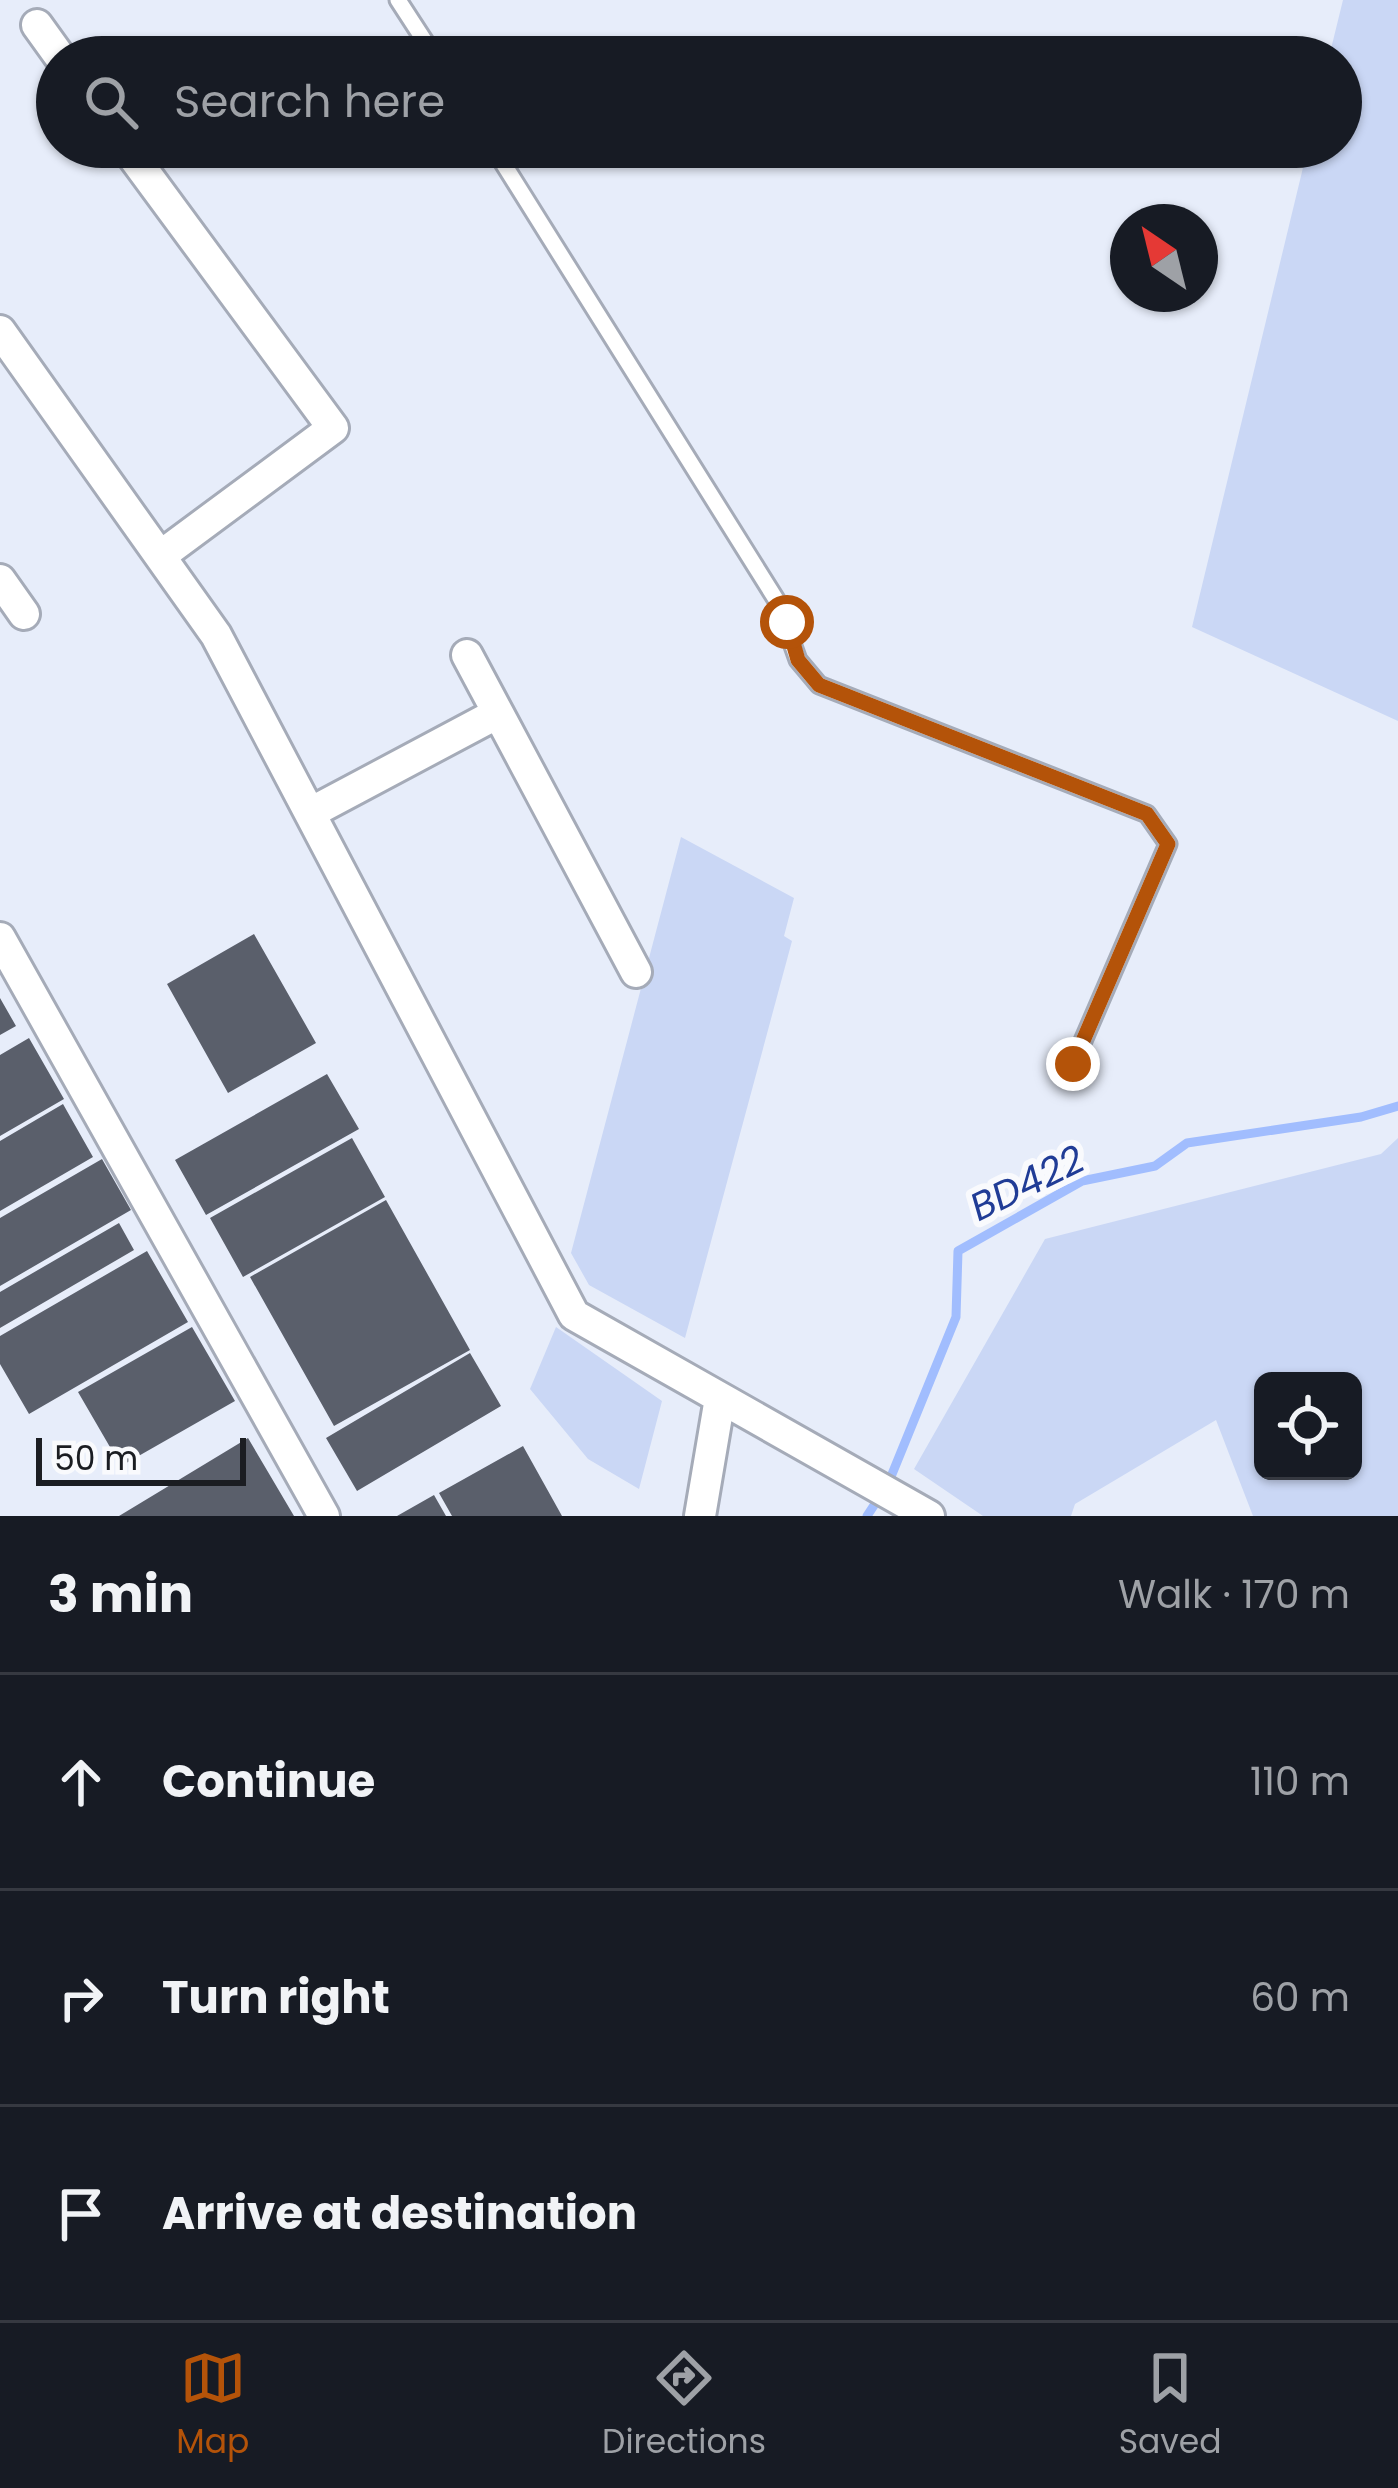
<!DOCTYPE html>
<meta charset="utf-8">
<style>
:root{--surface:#171b24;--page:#20242c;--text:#f1f3f6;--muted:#9ea1a6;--line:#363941;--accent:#b45309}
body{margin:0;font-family:Poppins,sans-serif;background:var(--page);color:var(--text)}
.controls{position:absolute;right:36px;bottom:36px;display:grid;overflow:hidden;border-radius:18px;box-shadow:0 3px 9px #0004}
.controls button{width:108px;height:108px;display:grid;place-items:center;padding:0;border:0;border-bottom:3px solid var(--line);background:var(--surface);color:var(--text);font:60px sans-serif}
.compass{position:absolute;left:1110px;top:204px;width:108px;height:108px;border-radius:50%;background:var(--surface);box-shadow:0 3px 9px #0004;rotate:325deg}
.scale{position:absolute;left:36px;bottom:30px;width:210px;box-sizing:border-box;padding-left:12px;border:6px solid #1b1d22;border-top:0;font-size:33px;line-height:42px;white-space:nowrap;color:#1b1d22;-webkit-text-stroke:9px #f9fafd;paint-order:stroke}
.stop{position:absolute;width:36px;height:36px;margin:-27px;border:9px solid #b45309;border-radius:50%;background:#fff}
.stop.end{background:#b45309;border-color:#fff;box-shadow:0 3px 12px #0008}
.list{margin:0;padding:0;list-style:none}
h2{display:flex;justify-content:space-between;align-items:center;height:156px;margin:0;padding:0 48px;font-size:51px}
h2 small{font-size:39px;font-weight:400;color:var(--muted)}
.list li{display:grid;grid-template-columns:78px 1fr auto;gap:36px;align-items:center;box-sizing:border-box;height:216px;padding:0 48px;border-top:3px solid var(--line)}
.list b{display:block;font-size:45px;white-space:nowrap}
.list em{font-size:39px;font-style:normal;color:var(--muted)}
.icon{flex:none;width:66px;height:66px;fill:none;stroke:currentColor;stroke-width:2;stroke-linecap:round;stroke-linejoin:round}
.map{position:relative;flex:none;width:1398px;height:1516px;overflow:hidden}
.search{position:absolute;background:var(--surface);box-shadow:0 3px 9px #0004;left:36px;right:36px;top:36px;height:132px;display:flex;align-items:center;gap:30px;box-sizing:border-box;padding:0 42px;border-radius:66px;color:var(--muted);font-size:45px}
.sheet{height:804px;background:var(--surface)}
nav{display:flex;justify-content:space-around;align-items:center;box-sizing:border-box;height:168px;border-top:3px solid var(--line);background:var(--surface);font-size:33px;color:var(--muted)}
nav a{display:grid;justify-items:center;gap:6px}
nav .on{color:var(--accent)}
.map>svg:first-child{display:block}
.green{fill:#cad7f5;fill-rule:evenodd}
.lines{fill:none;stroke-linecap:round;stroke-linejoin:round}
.stream{stroke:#a1bdfe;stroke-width:9}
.building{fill:#5a5f6b}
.lane-casing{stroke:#a5abb8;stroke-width:21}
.street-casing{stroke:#a5abb8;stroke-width:36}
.lane{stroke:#fff;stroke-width:15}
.street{stroke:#fff;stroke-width:30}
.route{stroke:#b45309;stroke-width:15}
.labels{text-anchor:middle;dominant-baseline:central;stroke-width:12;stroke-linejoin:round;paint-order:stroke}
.water-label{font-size:39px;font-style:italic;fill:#203c96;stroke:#f9fafd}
</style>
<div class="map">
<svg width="1398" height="1516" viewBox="0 0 1398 1516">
<rect width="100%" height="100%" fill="#e7edfa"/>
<path class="green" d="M1343,0H1398V721L1192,627L1308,147H1341V57H1329Z
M681,837L794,898L784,936L792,941L685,1338L589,1285L571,1253Z
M1398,1138V1516H1253L1216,1420L1075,1504L1071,1516H983L914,1469L1045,1239L1381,1154ZM1353,1381V1471H1263V1381Z
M556,1327L662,1401L639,1489L588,1459L530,1389Z"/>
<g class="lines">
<path class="stream" d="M867,1516L888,1484L956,1317L958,1251L1082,1181L1155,1166L1187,1143L1361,1117L1398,1106"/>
</g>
<path class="building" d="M254,934L316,1043L228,1093L167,984Z
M0,998L16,1026L0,1035Z
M29,1038L64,1099L0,1136V1055Z
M327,1074L359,1129L206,1215L175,1160Z
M63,1104L93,1157L0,1211V1141Z
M352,1138L385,1197L243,1277L210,1218Z
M102,1159L131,1210L0,1286V1218Z
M386,1200L470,1350L334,1426L250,1277Z
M119,1223L134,1250L0,1328V1292Z
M147,1251L188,1322L29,1414L0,1364V1336Z
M192,1327L235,1401L121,1466L78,1392Z
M470,1353L501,1406L357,1491L326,1438Z
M248,1438L294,1516H119Z
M523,1446L562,1516H452L439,1493Z
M434,1495L446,1516H397Z"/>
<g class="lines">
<g class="lane-casing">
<path id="lane" d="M398,0L435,57
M493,147L777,601L798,660L819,685L1147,814L1168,844L1073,1064"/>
</g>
<g class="street-casing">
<path id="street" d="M37,25L60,57
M126,147L333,428L163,554
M0,331L216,635L574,1315L929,1516
M0,580L24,614
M498,713L636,972
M310,813L498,713L467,655
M0,938L324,1516
M700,1516L720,1398"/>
</g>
<use href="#lane" class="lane"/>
<use href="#street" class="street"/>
</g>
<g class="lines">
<path class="route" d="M787,622L798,660L819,685L1147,814L1168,844L1073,1064"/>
</g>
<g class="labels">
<g class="water-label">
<text transform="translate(1027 1183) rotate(-26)">BD422</text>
</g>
</g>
</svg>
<div class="controls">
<button><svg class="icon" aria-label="locate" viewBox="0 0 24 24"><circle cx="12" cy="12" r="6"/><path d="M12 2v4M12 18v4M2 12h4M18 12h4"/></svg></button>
</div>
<svg class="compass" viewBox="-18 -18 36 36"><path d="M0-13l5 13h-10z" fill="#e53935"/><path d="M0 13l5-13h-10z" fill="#9ea1a6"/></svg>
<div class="scale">50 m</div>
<div class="stop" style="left:787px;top:622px"></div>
<div class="stop end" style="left:1073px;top:1064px"></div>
<div class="search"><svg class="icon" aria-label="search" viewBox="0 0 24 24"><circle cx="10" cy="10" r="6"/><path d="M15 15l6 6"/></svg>Search here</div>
</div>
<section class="sheet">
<h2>3 min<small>Walk · 170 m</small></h2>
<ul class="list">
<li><svg class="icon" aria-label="ahead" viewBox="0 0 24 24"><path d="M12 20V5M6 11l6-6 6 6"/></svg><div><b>Continue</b></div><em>110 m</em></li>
<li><svg class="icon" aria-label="right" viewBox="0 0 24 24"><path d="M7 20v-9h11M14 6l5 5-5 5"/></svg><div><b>Turn right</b></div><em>60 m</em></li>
<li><svg class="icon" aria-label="arrive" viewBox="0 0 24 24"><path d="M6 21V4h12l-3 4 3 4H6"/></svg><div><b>Arrive at destination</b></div></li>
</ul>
</section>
<nav>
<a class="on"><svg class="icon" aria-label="map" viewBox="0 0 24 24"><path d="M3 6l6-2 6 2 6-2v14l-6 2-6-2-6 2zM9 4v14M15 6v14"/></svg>Map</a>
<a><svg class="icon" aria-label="directions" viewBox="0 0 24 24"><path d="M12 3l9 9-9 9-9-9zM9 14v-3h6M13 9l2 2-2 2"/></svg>Directions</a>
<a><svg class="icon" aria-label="saved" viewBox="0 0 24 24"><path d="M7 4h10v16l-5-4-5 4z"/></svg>Saved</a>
</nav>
